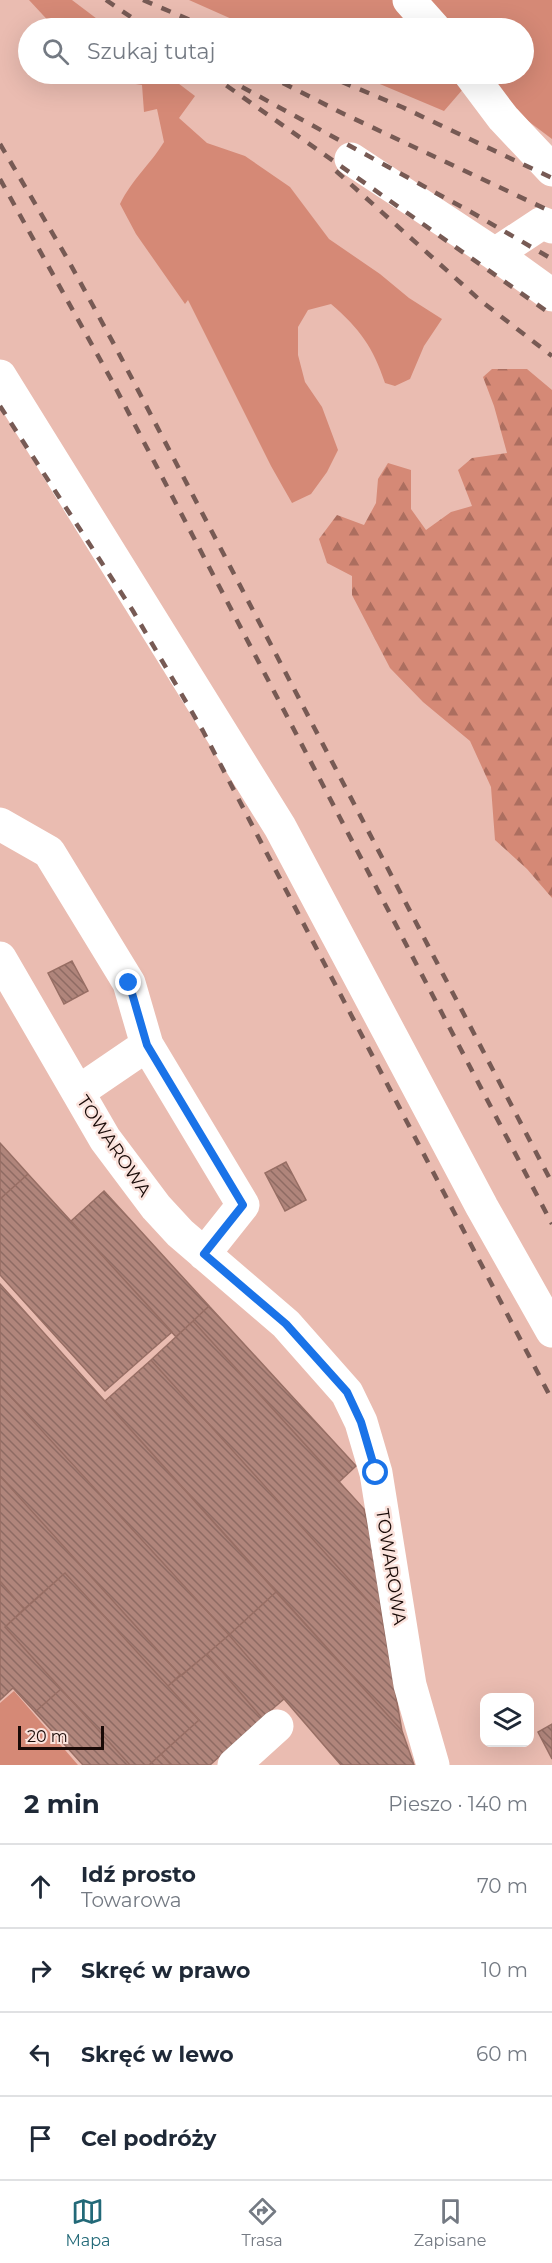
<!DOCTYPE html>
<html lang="pl">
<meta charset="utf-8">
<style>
:root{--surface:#fff;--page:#f6f6f7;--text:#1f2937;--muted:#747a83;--line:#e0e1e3;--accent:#226978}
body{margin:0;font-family:Montserrat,sans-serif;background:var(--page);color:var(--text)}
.controls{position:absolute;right:18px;bottom:18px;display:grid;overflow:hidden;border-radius:12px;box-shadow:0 6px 24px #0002}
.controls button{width:54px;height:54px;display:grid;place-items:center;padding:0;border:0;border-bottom:2px solid var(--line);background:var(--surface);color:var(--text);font:30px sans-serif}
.scale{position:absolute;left:18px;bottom:15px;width:86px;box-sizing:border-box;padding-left:6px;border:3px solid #190a07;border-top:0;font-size:16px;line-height:21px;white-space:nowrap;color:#190a07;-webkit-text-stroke:4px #fbe3dd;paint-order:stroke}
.stop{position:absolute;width:18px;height:18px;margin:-14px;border:4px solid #1a73e8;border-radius:50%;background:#fff}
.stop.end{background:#1a73e8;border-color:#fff;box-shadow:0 2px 6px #0008}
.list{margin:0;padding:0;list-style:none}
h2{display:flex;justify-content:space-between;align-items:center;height:78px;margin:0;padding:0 24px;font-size:26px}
h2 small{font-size:20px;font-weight:400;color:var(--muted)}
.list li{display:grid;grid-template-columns:39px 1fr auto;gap:18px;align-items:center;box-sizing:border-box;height:84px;padding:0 24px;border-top:2px solid var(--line)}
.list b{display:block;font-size:22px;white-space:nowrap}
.list p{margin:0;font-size:20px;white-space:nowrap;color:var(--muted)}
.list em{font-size:20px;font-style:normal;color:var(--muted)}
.icon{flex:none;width:33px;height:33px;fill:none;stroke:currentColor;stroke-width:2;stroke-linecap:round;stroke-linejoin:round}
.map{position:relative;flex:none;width:552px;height:1765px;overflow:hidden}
.search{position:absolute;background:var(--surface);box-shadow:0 6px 24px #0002;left:18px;right:18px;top:18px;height:66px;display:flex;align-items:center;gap:15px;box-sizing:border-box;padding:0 21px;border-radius:33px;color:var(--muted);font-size:22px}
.sheet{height:414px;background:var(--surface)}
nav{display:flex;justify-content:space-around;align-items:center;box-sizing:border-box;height:84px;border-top:2px solid var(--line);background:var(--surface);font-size:16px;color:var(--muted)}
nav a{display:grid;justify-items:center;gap:3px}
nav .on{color:var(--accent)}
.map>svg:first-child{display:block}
.grass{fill:#d58976}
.forest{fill:url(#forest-firs)}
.building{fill:url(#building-back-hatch);stroke:#976e64;stroke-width:1.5}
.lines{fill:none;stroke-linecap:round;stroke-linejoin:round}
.minor{stroke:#fff;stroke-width:33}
.rail{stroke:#775a54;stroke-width:4.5;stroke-dasharray:10 10;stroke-linecap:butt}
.route{stroke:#1a73e8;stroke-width:8}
.labels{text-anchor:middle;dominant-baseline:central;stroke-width:5;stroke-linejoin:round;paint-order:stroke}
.street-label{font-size:18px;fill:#190a07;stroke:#fbe3dd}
</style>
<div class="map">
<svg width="552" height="1765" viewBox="0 0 552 1765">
<defs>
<pattern id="forest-firs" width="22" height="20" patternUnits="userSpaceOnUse" patternTransform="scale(1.5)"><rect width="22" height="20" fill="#d58976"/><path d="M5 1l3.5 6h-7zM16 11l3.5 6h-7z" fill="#ac6e5f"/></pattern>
<pattern id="building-back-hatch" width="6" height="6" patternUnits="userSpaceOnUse" patternTransform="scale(1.5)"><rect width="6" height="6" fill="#b0857b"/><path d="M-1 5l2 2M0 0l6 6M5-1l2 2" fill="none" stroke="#8e6b63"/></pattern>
</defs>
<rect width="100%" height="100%" fill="#eabcb1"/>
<path class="grass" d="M29,0H72L109,28H55Z
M189,0H552V139L528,121L486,74H524V28H252Z
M97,74H166L195,96L179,118L207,143L245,156L290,187L329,239L380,274L409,298L442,319L424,346L410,379L395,386L385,383C373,347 360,329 331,304L308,310L298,327V355L305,382L322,407L338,450L327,472L311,494L292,503L271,466L188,300L185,304L136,234L120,204C133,178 149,166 164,142L157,109L144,112L142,85L103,79Z
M356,74H476L444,111Z
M14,1691L78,1765H0V1703Z"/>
<path class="forest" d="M492,369H527L552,390V898L527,869L495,840L491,787L470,741L423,702L390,668L352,595V576L327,563L319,539L337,515L364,525L376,503L378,479L388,463L411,470V509L426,530L451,512L472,506L458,470L472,458L507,453L494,406L483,377Z"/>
<path class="building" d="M72,961L88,991L64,1004L48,973Z
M0,1143L28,1174L0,1199Z
M286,1162L306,1200L285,1211L265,1173Z
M28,1174L172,1332L105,1391L0,1275V1199Z
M104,1191L209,1306L176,1337L71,1221Z
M0,1284L276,1592L229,1635L0,1385Z
M209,1306L356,1466L339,1482L193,1321Z
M193,1321L364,1509L373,1548L382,1616L151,1360Z
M151,1360L382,1616L402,1731L105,1401Z
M0,1385L229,1635L181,1676L0,1476Z
M0,1476L180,1675L168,1686L65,1573L24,1609L0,1581Z
M65,1573L199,1720L149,1765H130L5,1627Z
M0,1581L24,1609L5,1627L61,1689L35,1712L13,1688L0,1700Z
M276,1592L402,1731L414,1765H341L229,1635Z
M229,1635L284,1699L262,1718L207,1654Z
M207,1654L262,1718L210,1765H171L161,1754L199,1720L168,1686Z
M61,1689L130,1765H83L35,1712Z
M552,1724V1759L538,1732Z
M161,1754L171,1765H149Z"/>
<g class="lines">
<path class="minor" d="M409,0L434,28
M470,74L503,118L552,170
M351,159L495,254L552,295
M495,254L542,223L552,227
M0,376L280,827L482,1207L552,1331
M0,824L49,852L129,983L147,1045
M0,958L105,1139L156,1207L180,1233L286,1324L347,1393L361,1422L376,1473L410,1685L433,1765
M78,1092L147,1045L243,1205L204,1254
M234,1765L277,1726"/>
<path class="rail" d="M106,0L147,28
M143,0L209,28
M210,74L552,315
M265,74L344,114L552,212
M323,74L402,107L552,178
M242,87L471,212L552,259
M0,144L67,258L116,348L552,1183
M336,171L481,301L552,356
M0,179L112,381L552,1224
M0,406L133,611L203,731L552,1400"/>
</g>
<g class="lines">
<path class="route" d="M129,983L147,1045L243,1205L204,1254L286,1324L347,1392L361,1422L376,1473"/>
</g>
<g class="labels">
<g class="street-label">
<text transform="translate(114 1146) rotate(56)">TOWAROWA</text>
<text transform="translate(391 1567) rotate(81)">TOWAROWA</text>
</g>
</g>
</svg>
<div class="controls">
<button><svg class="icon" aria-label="layers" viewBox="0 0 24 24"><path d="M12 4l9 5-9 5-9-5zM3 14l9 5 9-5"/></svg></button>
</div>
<div class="scale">20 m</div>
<div class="stop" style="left:376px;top:1473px"></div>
<div class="stop end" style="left:129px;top:983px"></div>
<div class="search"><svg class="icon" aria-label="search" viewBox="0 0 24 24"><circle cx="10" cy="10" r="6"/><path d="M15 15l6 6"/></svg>Szukaj tutaj</div>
</div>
<section class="sheet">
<h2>2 min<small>Pieszo · 140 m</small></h2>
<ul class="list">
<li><svg class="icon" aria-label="ahead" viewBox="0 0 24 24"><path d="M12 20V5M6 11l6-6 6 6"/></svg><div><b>Idź prosto</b><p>Towarowa</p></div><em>70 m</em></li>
<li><svg class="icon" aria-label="right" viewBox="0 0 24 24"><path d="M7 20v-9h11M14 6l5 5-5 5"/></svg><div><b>Skręć w prawo</b></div><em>10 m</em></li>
<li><svg class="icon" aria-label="left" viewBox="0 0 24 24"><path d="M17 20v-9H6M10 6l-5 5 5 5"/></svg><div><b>Skręć w lewo</b></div><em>60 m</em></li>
<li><svg class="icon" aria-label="arrive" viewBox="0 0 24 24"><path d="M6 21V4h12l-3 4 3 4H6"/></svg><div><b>Cel podróży</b></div></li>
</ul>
</section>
<nav>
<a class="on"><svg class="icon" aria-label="map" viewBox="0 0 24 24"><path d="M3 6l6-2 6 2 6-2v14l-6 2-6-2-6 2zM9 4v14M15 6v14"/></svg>Mapa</a>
<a><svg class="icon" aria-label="directions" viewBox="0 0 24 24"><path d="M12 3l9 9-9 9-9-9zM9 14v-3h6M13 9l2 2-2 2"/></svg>Trasa</a>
<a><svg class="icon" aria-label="saved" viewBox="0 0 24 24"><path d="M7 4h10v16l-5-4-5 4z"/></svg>Zapisane</a>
</nav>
